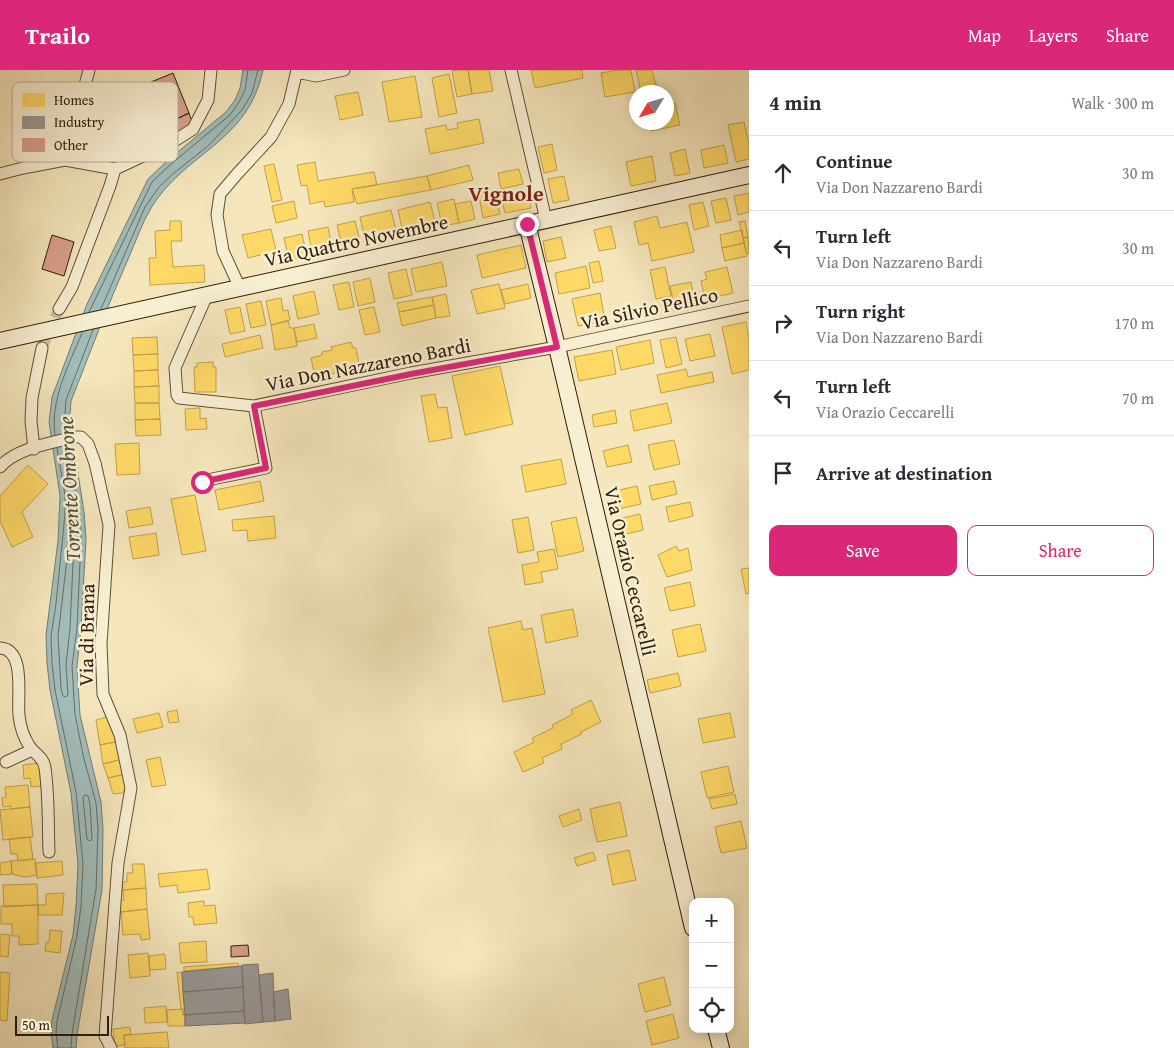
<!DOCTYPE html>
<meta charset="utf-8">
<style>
:root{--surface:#fff;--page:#f7f7f7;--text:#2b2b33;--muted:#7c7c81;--line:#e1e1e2;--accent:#db2777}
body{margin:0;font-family:"Gentium Book Plus",serif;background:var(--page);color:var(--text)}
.controls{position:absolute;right:15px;bottom:15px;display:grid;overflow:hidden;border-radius:10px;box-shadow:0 2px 12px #0003}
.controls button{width:45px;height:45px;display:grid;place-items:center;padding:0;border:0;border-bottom:1px solid var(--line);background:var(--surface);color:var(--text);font:25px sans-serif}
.compass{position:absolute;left:629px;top:15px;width:45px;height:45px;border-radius:50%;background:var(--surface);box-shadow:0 2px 12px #0003;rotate:232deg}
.scale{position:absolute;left:15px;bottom:12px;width:94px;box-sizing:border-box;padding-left:5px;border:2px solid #2f1e0a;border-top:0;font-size:14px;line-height:18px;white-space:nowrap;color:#2f1e0a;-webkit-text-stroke:4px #f8efd3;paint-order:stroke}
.stop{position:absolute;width:15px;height:15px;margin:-11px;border:4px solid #db2777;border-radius:50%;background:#fff}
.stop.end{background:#db2777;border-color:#fff;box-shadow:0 1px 5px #0008}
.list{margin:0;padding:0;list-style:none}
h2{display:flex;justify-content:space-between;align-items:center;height:65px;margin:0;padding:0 20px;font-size:21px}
h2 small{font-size:16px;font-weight:400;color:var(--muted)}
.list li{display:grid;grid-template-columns:32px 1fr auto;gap:15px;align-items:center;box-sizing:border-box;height:75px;padding:0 20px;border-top:1px solid var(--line)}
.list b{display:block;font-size:19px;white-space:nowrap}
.list p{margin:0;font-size:16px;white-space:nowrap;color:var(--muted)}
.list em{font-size:16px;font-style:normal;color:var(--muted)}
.actions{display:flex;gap:10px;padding:15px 20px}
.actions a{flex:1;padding:11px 0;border:1px solid var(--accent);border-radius:10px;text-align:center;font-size:18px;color:var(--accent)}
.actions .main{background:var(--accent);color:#fff}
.icon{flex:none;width:28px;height:28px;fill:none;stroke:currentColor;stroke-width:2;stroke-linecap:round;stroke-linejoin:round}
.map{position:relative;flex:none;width:749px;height:978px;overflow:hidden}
header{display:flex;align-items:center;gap:30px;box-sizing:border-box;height:70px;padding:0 25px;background:var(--accent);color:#fff}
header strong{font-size:24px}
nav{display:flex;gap:28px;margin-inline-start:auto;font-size:18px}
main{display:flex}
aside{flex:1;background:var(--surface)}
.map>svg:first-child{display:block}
.water{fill:#a1bdbb;stroke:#737d74}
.homes{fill:#ffd966;stroke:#c1a14a}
.industry{fill:#999;stroke:#79746e}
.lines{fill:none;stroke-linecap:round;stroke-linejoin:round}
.shore{stroke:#686e62;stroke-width:1}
.building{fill:#da9f8b;stroke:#2f1e0a}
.street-tunnel{stroke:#cdbe98;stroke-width:11;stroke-dasharray:11 5.5;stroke-linecap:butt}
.street-casing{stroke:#605036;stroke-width:13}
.secondary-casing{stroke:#2f1e0a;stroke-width:18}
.street{stroke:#f8efd3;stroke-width:11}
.secondary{stroke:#f8efd3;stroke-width:16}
.route{stroke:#db2777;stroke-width:6}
.labels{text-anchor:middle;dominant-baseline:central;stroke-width:5;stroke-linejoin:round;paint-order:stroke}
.street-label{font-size:20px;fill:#2f1e0a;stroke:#f8efd3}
.water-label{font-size:21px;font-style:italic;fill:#514e3f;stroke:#f8efd3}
.quarter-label{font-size:22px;font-weight:bold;fill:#7a1f14;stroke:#f8efd3}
.key{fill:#f8efd3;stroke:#bcb097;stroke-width:1}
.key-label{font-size:14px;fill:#2f1e0a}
</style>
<header>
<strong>Trailo</strong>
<nav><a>Map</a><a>Layers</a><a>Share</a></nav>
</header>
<main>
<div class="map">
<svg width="749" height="978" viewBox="0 0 749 978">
<rect width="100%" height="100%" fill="#f5e6bc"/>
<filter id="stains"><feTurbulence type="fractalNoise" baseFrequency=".004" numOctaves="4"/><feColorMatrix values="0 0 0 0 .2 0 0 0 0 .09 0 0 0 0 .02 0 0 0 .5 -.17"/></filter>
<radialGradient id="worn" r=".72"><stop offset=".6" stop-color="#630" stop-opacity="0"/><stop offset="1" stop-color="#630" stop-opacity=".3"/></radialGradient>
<path class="water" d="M243,0H263C248,73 185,82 151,138C142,153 136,171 129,187C108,234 90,283 71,331L70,345L71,359L84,442L86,469L81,559L77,596L80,645L101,732L103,759L102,820L77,965L76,978H53L51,963L52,950L73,865L76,836L78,794L71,723L50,620L47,593L46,565L58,471L60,426L49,352L52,327L87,234L148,109L168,90L226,42L235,30L240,18Z"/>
<path class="homes" d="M459,0H468L472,24L457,27L452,1Z
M468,0H489L493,21L472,24Z
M531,0H582L583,8L535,18Z
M618,0H631L635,22L605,27L601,3Z
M636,0H652L658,22H641Z
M449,4L457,43L439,47L432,8Z
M415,6L422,47L389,52L382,12Z
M358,22L363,45L340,50L335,26Z
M675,33L680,55L651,61L649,52H666V35Z
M479,49L484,73L430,84L425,59L446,55L447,60L458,58L457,53Z
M744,52L749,74V89L736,92L728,55Z
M552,74L557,100L544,103L538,77Z
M724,75L728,93L704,98L701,80Z
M685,79L690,103L675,106L670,83Z
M652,86L656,111L631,116L626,92Z
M315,92L318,111L374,102L377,115L352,119L354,132L325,137L324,131L310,134L307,115L301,116L297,95Z
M274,94L282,130L272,132L264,96Z
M469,95L473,110L431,120L427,106Z
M519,99L523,114L501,119L498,103Z
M427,106L431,120L357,134L352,119Z
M564,106L569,130L553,133L548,109Z
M527,121L531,138L505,143L501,127Z
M495,122L500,144L483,148L479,126Z
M749,123V142L738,145L734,126Z
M726,128L731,150L716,153L711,131Z
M454,129L459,153L442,156L437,133Z
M294,131L297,148L276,153L272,136Z
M471,131L475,149L459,153L455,134Z
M430,132L436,156L403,163L398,140Z
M703,132L709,156L694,160L689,135Z
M391,140L397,164L365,171L360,147Z
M657,146L660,158L687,152L694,182L652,191L648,173L639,175L634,152Z
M170,151H181L182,171H171L173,197L204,195L205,212L150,215L149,188H156L155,161L170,160Z
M355,151L361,175L343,179L337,155Z
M745,151L748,167L743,168L739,152Z
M611,156L616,178L599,181L594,160Z
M328,157L333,182L313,186L308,161Z
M271,159L276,181L248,188L242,165Z
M742,160L744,173L722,178L720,165Z
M302,164L307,186L289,190L284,168Z
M561,167L566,188L547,192L543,171Z
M748,167L749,183L747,184L743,168Z
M744,173L747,186L725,191L722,178Z
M521,175L526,198L482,208L477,185Z
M599,191L603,211L593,213L589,193Z
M442,192L447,216L416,222L411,199Z
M586,196L590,218L559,224L555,203Z
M665,197L671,226L656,229L650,200Z
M727,197L733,223L711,228L710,224L704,225L701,211L707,209L705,202Z
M406,199L412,225L394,229L388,203Z
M370,208L375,232L358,236L353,212Z
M349,212L354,237L339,240L333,215Z
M691,212L695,234L675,239L670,216Z
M499,214L505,238L477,244L471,220Z
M528,214L531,228L505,234L501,220Z
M314,221L319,244L298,249L293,226Z
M600,223L605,251L578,256L572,229Z
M446,224L450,246L436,248L432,227Z
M432,227L434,235L399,242L397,233Z
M281,228L283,241L288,240L290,250L271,255L266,231Z
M261,231L266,255L251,258L246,234Z
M434,235L436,248L402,256L399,242Z
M240,237L245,261L230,264L225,240Z
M374,237L380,262L365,265L359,240Z
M288,251L290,258H294L297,276L275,280L271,255Z
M746,252L749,269V300L732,304L722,257Z
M314,254L317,268L297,272L294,258Z
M710,264L715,286L690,291L685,269Z
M260,265L263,278L225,287L222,274Z
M157,267L158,284L133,285L132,268Z
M676,267L682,294L666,298L660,270Z
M650,270L654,293L621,300L616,277Z
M351,272L353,278H356L360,298L349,300L348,296L338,298L339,302L315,307L311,288L322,285V282L332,280L331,277Z
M612,280L616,304L579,311L574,287Z
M158,284V300L134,301L133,285Z
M213,292V297H216V322H195L194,297H197V293Z
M500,296L513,354L465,365L452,306Z
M686,299L688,307L712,302L714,312L661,323L657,305Z
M158,300L159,316L134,317V301Z
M159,316V333H135L134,317Z
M435,324L438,338L447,337L452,368L429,372L421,326Z
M135,333H159L160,349L135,350Z
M667,333L672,353L634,361L630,341Z
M200,338V349L206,348L207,359L186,360L185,339Z
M615,340L617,353L594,357L592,345Z
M160,349L161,365L136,366L135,350Z
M674,370L680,394L654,400L648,375Z
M139,373L140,404L117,405L115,374Z
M628,375L632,392L607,397L603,381Z
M561,389L566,414L526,422L521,396Z
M28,395L48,414L22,442L33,467L12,477L0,451V426Z
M260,411L264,431L219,440L215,420Z
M674,411L677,424L652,430L649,416Z
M637,416L641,434L614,440L611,422Z
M195,425L206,481L182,485L171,429Z
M690,432L693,446L669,452L666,437Z
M150,437L153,454L129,458L126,441Z
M640,444L643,460L618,466L614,450Z
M274,446L276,468L248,471L247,460L233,461L232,450Z
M528,447L534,480L518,483L512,450Z
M576,447L584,481L558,487L551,452Z
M156,463L159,485L133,489L129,467Z
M676,476L679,481L688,478L692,500L667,507L658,485Z
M554,479L558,499L541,502L543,512L525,515L522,495L539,492L537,482Z
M749,498V523L746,524L741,499Z
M690,512L695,536L670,541L664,518Z
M573,539L578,566L546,573L541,545Z
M521,551L523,560L532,558L545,624L503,632L488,558Z
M700,554L706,581L678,587L672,560Z
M678,603L681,616L650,623L647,610Z
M591,630L601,652L581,662L582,664L561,674L562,679L542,688L544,693L523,702L514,682L534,672L532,668L553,658L552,655L573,644L571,640Z
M177,640L179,652L169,653L167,642Z
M159,643L163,657L137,663L133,649Z
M730,643L735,667L703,673L698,649Z
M110,646L120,671L100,675L96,650Z
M120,671L123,689L103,694L100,675Z
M160,687L166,715L152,717L146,690Z
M123,689L126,704L108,708L103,694Z
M39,693L41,716L31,717L30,708L24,709L23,695Z
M728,696L734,722L707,728L701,702Z
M126,704L127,713L123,723L113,724L108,708Z
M28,715L30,737L11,739V736L3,737L2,728L6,727L5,717Z
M735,724L737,734L712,739L709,729Z
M620,732L627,766L597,772L590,739Z
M30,737L33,767L3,770L0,740Z
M579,739L582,750L563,757L559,746Z
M741,751L747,778L721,783L715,757Z
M30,767L33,789L18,791L17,784H11L9,769Z
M629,780L636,810L613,815L607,785Z
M593,782L596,790L577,796L574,788Z
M35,789L37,805L25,807L12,804L11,791Z
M11,791L12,804L0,805V793Z
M62,791L63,805L37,808L35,793Z
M132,794H144L146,818L123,820L122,812H127V803H133Z
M207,799L210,819L178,823L177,815L160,817L158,804Z
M37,814L38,835L4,837L3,815Z
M146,818L147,839L121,842L119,831L124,830L123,820Z
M64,823L62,845H38V835H46V824Z
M204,831V836L215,835L217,853L194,855L193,847H189L188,833Z
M38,835V874L19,875V866H12V854H1V836Z
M147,839L150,869L141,870L140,864L123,865L121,842Z
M50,860L62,861L60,883L45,881L46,872H49Z
M0,864L10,865L8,887L0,886Z
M206,871L207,892L181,893L179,873Z
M148,883L150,906L130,908L128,885Z
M165,884L166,899L150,900L149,886Z
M238,893L239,896L184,901V897Z
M0,902L10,903L7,951L0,950Z
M177,902L182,903L185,945H183V939H181Z
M664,907L671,935L645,942L638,914Z
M166,936L167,952L145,953L144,938Z
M183,939V945H185V956H168L167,940Z
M673,944L679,968L652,975L646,951Z
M130,957L131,965H124L125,975L115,976L113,959Z
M167,962L169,978H125L124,965Z"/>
<path class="industry" d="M258,894L263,952L245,954L242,895Z
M242,896L243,917L183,922L182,902Z
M273,903L275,951L263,952L259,905Z
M243,917L244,941L185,945L183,922Z
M288,919L291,949L275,951L273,922Z
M244,941L245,953L185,956V945Z"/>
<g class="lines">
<path class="shore" d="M101,239L145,137L159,117L174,103L208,76L242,40L252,23L258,0
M89,242L152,112L171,94L230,45L239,32L245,20L248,0
M67,362L65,345L66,330L93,260
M55,365C50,329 69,295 82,263
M69,376L79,443L81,469L77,559L72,596L75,645L84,689L96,733L98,759L96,819L72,964L71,978
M57,378L65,425V444L56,534L51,566L52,593L55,620L76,722L83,794L81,837L77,866L57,951L56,963L58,978
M72,470L74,472L70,558L66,595L68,625L65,627L63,626L61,618L58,566L69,472Z
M85,725L88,726L90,734L92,769L90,771L87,769L83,728Z"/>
</g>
<path class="building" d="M173,3L189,43L168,53L151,12Z
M189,43L193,55L173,64L168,53Z
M52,165L74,172L64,206L42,199Z
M248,875L249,886L231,887V876Z"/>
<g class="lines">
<path class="street-tunnel" d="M42,278L59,239"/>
<g class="street-casing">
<path id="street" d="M511,0L546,150
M297,2L316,6L344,0
M65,90L89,0
M0,104L23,98L65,90L115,99L171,73L193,59L208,30L211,0
M240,218L223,181L217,145L220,124L237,104L271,67L289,34L297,0
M207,225L175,298L177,325L179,328L254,336
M59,239L72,217L110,116L115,99
M34,379L31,351L32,328L42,278
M0,397C16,378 52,373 75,367H81L88,374L95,393L109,455L101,574L103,624L120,665L131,718L118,793L105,966L111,978
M202,411L266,398L254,336L411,303L557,277L749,236
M0,578C26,579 17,627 19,645C20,656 24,668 30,677C36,685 44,688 45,698C49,725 48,755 49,782
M6,692L32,680"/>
</g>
<g class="secondary-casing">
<path id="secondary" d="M527,154L557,277L693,858
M0,271L749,105
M716,959L721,978"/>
</g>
<use href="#street" class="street"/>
<use href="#secondary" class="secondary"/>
</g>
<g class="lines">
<path class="route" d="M202,412L266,398L254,336L411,304L557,277L527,154"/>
</g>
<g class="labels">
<g class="street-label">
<text transform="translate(356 170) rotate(-12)">Via Quattro Novembre</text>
<text transform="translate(649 238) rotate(-12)">Via Silvio Pellico</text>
<text transform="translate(368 294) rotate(-11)">Via Don Nazzareno Bardi</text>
<text transform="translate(631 501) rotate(77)">Via Orazio Ceccarelli</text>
<text transform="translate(86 565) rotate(-89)">Via di Brana</text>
</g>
<g class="water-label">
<text transform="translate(69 419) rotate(-93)">Torrente Ombrone</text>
</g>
<g class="quarter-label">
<text x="506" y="123">Vignole</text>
</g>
</g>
<rect x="12" y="12" width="166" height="80" rx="8" class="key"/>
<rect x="22" y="23" width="23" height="14" fill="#ffd966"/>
<rect x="22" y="46" width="23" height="13" fill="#999"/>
<rect x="22" y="68" width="23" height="14" fill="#da9f8b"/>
<g class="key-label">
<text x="54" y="35">Homes</text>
<text x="54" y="57">Industry</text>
<text x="54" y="80">Other</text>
</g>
<rect width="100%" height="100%" filter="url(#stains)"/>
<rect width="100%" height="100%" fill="url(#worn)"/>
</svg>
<div class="controls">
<button>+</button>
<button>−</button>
<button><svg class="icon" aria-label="locate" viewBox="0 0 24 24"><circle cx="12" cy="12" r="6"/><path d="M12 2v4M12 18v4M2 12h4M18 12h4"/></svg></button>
</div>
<svg class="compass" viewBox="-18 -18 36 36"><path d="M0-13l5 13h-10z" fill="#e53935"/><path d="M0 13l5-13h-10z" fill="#7c7c81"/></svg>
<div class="scale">50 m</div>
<div class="stop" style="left:202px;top:412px"></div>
<div class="stop end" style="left:527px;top:154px"></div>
</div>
<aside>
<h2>4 min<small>Walk · 300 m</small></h2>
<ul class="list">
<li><svg class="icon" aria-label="ahead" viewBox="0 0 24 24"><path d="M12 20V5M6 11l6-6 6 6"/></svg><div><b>Continue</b><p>Via Don Nazzareno Bardi</p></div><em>30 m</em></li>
<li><svg class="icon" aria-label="left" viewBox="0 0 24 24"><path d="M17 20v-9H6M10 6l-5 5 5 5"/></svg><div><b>Turn left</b><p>Via Don Nazzareno Bardi</p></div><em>30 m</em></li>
<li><svg class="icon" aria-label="right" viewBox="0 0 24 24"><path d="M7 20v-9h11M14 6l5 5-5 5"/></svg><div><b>Turn right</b><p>Via Don Nazzareno Bardi</p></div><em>170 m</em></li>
<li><svg class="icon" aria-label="left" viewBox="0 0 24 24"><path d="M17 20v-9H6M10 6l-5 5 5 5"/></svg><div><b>Turn left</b><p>Via Orazio Ceccarelli</p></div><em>70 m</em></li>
<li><svg class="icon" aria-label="arrive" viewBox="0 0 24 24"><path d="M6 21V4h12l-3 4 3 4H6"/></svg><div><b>Arrive at destination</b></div></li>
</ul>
<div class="actions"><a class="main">Save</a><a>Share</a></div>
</aside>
</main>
